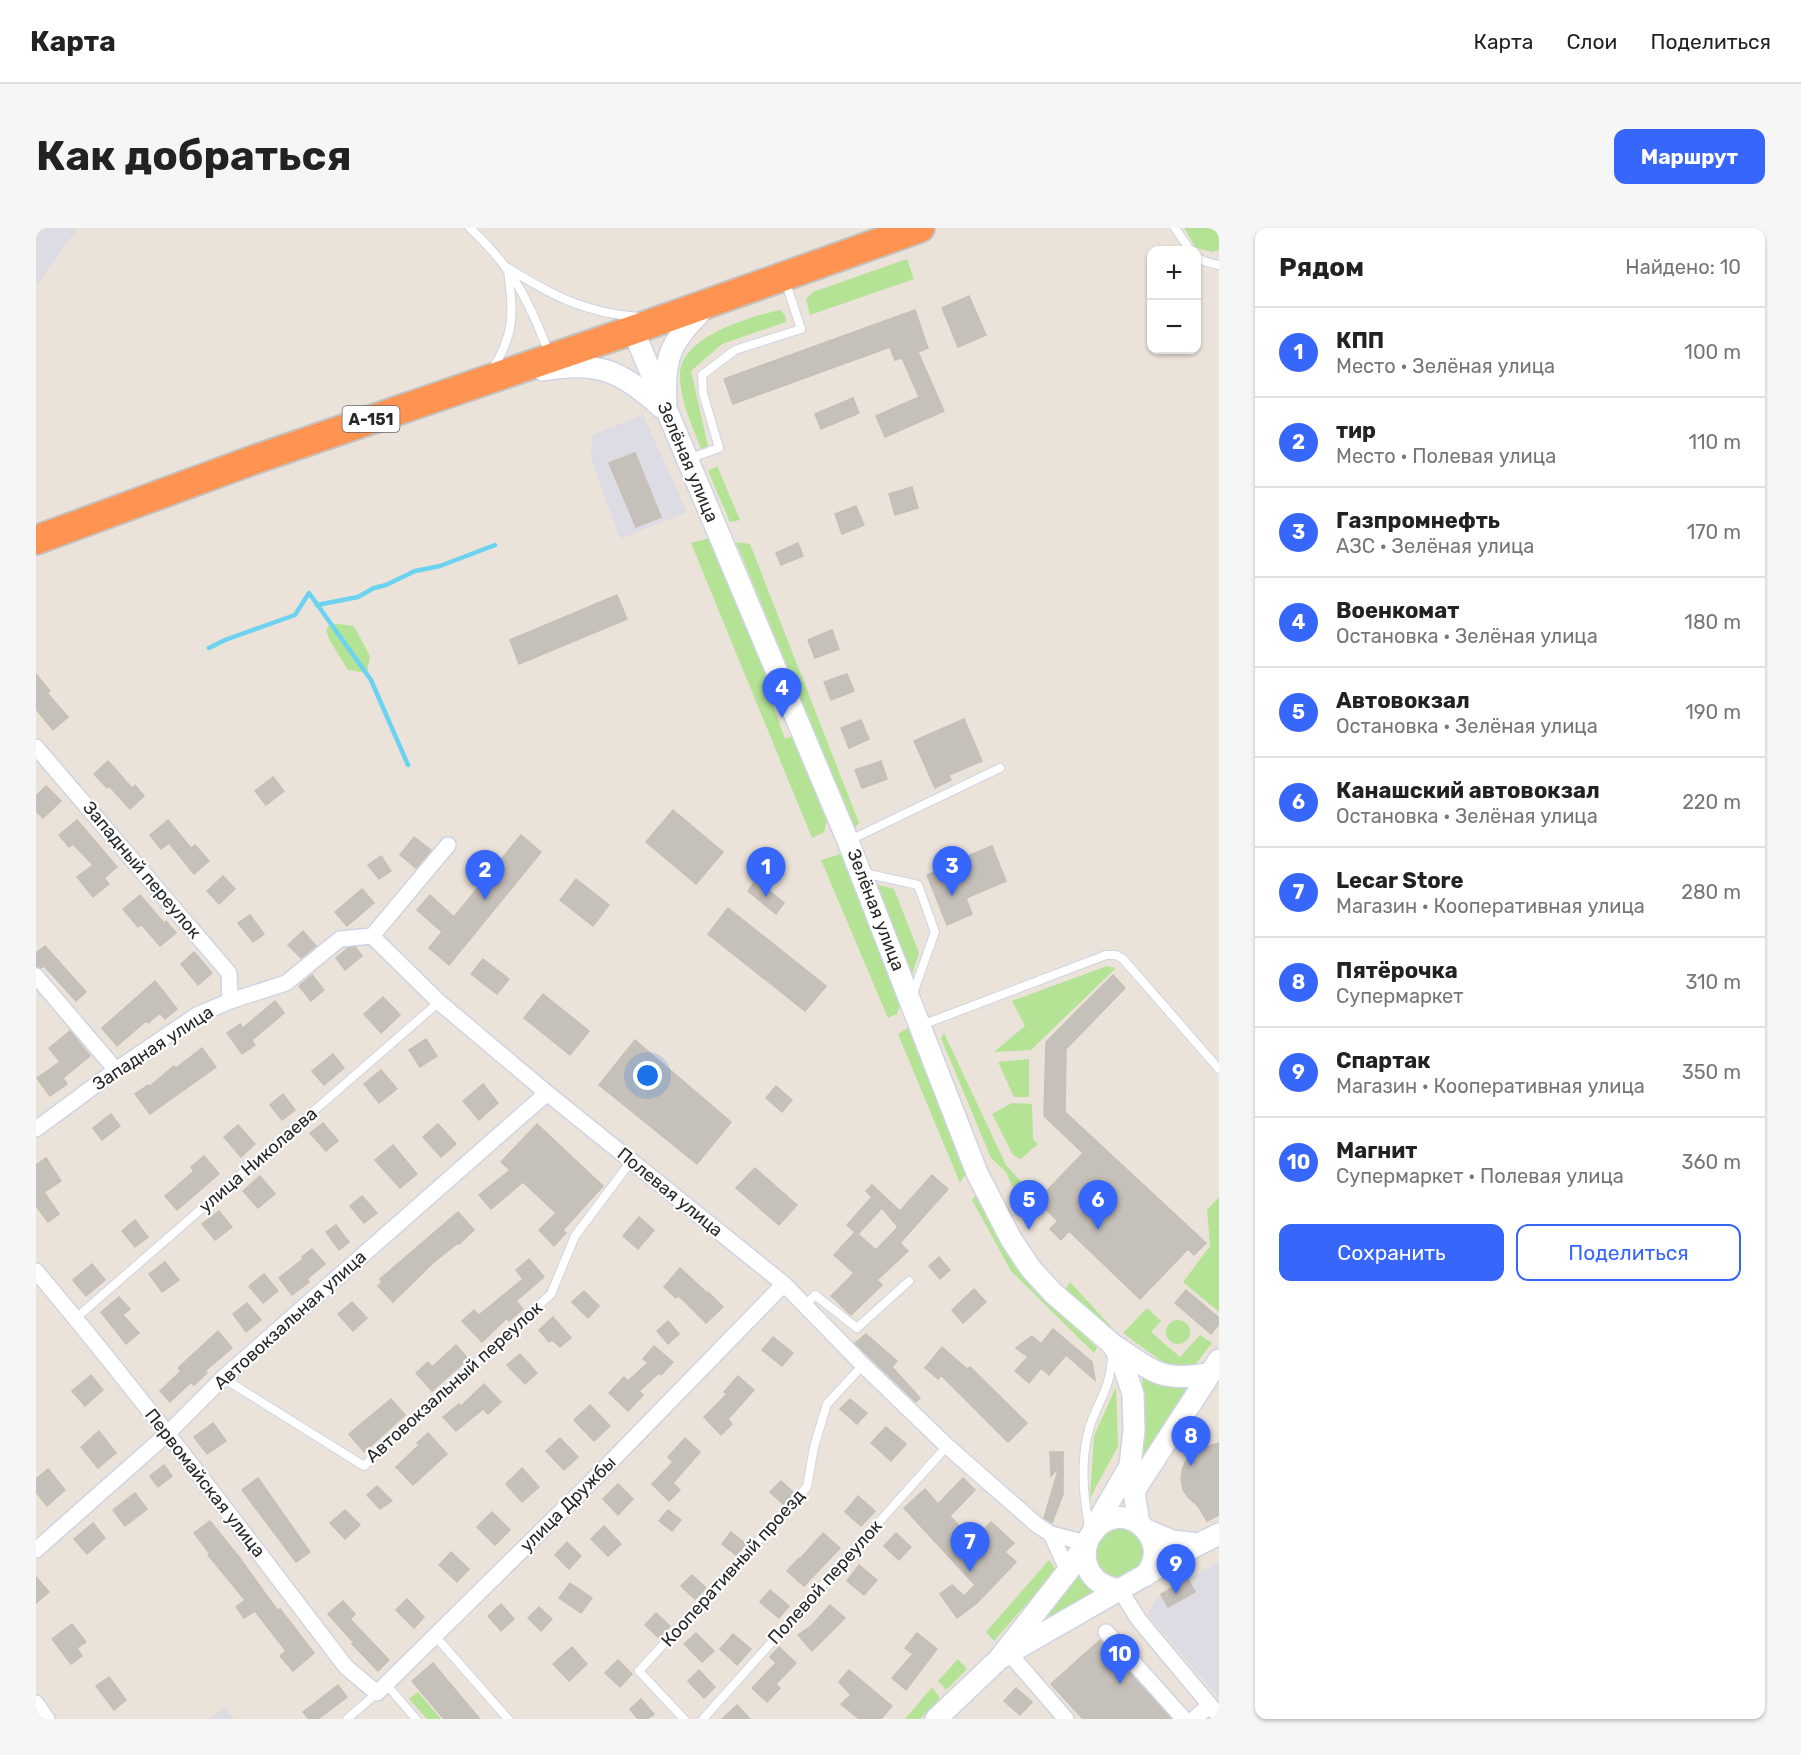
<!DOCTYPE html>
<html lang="ru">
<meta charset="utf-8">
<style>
:root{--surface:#fff;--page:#f6f6f6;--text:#222;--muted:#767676;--line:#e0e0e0;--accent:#3766fa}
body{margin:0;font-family:Rubik,sans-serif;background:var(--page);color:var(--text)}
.controls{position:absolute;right:18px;top:18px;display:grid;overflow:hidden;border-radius:12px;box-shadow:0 2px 4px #0004}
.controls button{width:54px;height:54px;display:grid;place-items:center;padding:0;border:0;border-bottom:2px solid var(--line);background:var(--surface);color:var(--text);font:30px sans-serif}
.you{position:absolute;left:612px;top:848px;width:21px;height:21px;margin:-15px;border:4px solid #fff;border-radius:50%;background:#1a73e8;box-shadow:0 0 0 9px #1a73e833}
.badge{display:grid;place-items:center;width:39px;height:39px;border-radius:50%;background:var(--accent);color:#fff;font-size:20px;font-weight:700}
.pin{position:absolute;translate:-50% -50px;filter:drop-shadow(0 2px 3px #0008)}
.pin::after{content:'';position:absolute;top:32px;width:21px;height:18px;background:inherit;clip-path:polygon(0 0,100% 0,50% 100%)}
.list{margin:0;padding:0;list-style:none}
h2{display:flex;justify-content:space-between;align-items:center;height:78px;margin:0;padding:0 24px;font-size:26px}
h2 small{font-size:20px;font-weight:400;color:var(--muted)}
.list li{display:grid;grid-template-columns:39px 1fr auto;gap:18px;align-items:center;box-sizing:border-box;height:90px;padding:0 24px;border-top:2px solid var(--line)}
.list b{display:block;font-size:22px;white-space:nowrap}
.list p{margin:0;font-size:20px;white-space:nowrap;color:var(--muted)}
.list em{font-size:20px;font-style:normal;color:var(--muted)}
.actions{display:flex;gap:12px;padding:18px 24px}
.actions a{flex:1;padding:14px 0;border:2px solid var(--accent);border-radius:12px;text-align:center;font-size:21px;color:var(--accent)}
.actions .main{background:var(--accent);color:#fff}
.map{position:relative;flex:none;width:1183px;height:1491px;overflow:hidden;border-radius:12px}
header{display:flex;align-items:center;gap:36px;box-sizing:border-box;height:84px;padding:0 30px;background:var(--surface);border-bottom:2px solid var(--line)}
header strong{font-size:28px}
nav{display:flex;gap:33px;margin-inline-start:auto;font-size:21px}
.intro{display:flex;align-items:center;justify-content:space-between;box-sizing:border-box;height:144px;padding:0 36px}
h1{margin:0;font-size:42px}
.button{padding:15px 27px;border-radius:12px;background:var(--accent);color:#fff;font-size:21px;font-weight:700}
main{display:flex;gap:36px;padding:0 36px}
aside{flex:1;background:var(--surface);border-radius:12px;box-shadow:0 2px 4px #0004}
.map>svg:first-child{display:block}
.industrial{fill:#dddbe3}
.green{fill:#b4e395}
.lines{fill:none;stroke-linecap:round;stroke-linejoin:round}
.stream{stroke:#6bd3ef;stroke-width:4.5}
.building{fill:#c6c0ba;stroke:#c6bfb4;stroke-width:1.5;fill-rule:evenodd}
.lane-casing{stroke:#cfd4e2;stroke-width:10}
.street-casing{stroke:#cfd4e2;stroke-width:18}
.secondary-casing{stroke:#cfd4e2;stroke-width:24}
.highway-casing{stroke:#c3c3c3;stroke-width:32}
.lane{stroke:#fff;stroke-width:8}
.street{stroke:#fff;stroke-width:15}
.secondary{stroke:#fff;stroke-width:21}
.highway{stroke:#ff9351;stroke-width:28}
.labels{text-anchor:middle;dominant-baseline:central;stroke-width:4.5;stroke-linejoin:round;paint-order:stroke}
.shield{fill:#fff;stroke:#686868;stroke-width:1.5}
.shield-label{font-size:16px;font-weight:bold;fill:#282828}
.street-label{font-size:18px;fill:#282828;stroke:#fff}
</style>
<header>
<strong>Карта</strong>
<nav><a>Карта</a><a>Слои</a><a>Поделиться</a></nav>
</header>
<div class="intro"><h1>Как добраться</h1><a class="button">Маршрут</a></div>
<main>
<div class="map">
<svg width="1183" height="1491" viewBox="0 0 1183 1491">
<rect width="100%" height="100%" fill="#ebe3da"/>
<path class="industrial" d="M0,0H42L0,58Z
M607,187L651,284L584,311L555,230L556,207Z
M1183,1334V1470L1112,1387L1118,1374L1125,1366Z
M189,1479L198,1491H173Z"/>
<path class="green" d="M1148,0H1183V22L1176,24L1160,20Z
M871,31L878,51L774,87L770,71L777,64Z
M744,82L749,87L750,94L686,116L655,143L672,218L665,221C656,197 643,171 644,145C646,108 714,89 744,82Z
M681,238L704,292L694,294L672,243Z
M674,310L746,473L737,478L749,511L759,507L792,588L788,604L776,610L655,315Z
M700,314L714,316L823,595L818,601Z
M294,395L318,398L334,428L331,445L312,442L295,415L290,403Z
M804,626L865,773L861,786L852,790L785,632Z
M839,656L858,661L883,725L876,746Z
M1071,738L1080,740L995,822L958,824L989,798L976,773Z
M875,798L931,943L924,955L862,806Z
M908,805L970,937L990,959L999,951L1003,956L984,975L970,944L955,930L905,810Z
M993,831V869H978L962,834Z
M976,875L996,876L997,911L1002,916L985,931L977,927L956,886Z
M941,966L979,1039L1061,1120L1058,1125L975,1043L936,972Z
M1183,969V1084L1147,1054L1174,1018L1171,982Z
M1034,1054L1079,1103L1029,1062Z
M1111,1080L1125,1093L1115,1104L1144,1129L1164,1107L1176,1115L1159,1137L1136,1141L1087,1105Z
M1130 1104a12 12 0 1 1 24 0a12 12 0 1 1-24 0Z
M1106,1145L1132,1158L1158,1159L1104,1242L1108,1173Z
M1080,1159L1082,1218L1054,1270L1058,1208Z
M1057 1325a26 26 0 1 1 52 0a26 26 0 1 1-52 0Z
M1013,1332L1020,1342L958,1413L950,1404Z
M1045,1338L1067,1362L983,1414Z
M922,1431L931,1441L910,1462L902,1453Z
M896,1459L904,1470L884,1491H869Z
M382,1464L405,1491H391L373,1471Z"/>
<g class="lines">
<path class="stream" d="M281,377L322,369L338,360L350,357L379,343L404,338L459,317
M173,420L189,412L259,387L273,365L335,452L372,537"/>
</g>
<path class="building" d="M933,68L950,107L922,119L906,80Z
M879,82L892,120L882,124L908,183L849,209L840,188L883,169L866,130L859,132L854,119L697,176L688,151Z
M817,170L823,185L785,201L779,186Z
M599,225L625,289L600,299L573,235Z
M876,259L882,280L859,287L853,266Z
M820,278L828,297L806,306L799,286Z
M762,315L767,328L745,337L740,325Z
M581,367L591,391L483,436L474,412Z
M796,402L803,421L779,430L772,412Z
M0,446L14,463L11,465L32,489L17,502L0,481Z
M811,446L818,463L795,472L788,454Z
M928,491L946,533L913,547L915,552L899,560L878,513Z
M825,492L833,511L813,520L805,500Z
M72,533L96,560L99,557L108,568L94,581L73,558L71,560L58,546Z
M845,533L851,551L826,560L819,542Z
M237,549L248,563L230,577L219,563Z
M10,558L25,573L7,590L0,583V568Z
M637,582L687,624L660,656L610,614Z
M41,592L81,639L68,650L73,656L57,669L41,649L57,637L37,616L33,619L23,607Z
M132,592L155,620L159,617L173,633L158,646L133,615L125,621L114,607Z
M485,607L505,624L413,737L393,720L406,704L381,682L394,667L418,689Z
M378,609L395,622L380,640L364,627Z
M956,618L970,653L930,670L936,686L911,697L891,647L934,630V627Z
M345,628L355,643L343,651L332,637Z
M187,648L199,661L183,676L171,663Z
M540,651L573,677L557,698L524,672Z
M720,652L748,675L740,686L712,663Z
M326,661L338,675L311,698L299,684Z
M104,667L128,695L130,693L140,705L124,718L105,696L102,699L87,681Z
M692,680L790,758L769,783L672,706Z
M214,687L228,706L217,714L202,695Z
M267,703L280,718L265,730L252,717Z
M9,718L50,764L40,773L8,738L5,740L0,738V725Z
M319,719L326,728L309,742L300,730L312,720Z
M158,724L176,745L162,757L145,736Z
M447,731L473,751L461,766L435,746Z
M276,747L288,762L275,773L263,758Z
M1077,747L1089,760L1030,821L1029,884L1170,1015L1158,1027L1152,1021L1104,1071L1033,1003L1025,1012L1014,1001L1022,993L1001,973L1047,925L1008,888L1010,814Z
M119,753L141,781L129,791L124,785L112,795L110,793L81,818L66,800Z
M507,766L553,803L534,827L488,790Z
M347,769L364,787L345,805L328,786Z
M239,773L248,785L216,812L219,817L206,826L191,805L204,796L207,800Z
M34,803L54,828L27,850L31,856L14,868L1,850L24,834L13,820Z
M390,811L401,828L384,839L373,822Z
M599,812L695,894L661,936L563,857Z
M166,820L180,839L114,886L99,866L112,857L114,858L138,838L140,840Z
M297,826L308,840L288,857L276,843Z
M345,842L361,861L343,875L328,856Z
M447,856L462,875L443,892L427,873Z
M740,858L756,872L746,884L730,870Z
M247,866L259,882L246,892L234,877Z
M75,886L84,898L66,912L57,900Z
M287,895L302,913L290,923L274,905Z
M402,896L420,916L405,929L387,909Z
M501,896L567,958L527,1002L530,1005L518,1018L503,1002L520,985L487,954L455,981L443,967L474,942L465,934Z
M202,897L219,916L205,929L188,909Z
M357,917L381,946L364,960L339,932Z
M168,928L183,946L141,982L129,968L158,943L155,939Z
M10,930L25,953L8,964L23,986L12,994L0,978V937Z
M719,940L761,977L743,997L700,960Z
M896,947L912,961L864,1015L872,1023L841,1052L846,1057L815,1087L795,1068L818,1045L798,1027L819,1004L820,1005L811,997L836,969L830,963L836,957L864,983ZM846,980L862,999L840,1022L822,1006Z
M224,948L239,966L222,980L207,963Z
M326,968L341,985L328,995L314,978Z
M183,983L196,999L179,1012L166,996Z
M422,984L438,1002L423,1016L422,1015L398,1034L357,1074L342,1058L346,1054L344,1051Z
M603,989L618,1002L602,1021L587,1008Z
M99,992L112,1009L99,1019L86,1003Z
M300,997L313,1014L303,1022L290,1004Z
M276,1021L289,1036L271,1051L273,1054L256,1067L243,1050L267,1031L266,1029Z
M903,1029L914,1042L904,1051L893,1038Z
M493,1031L508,1049L480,1073L487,1081L473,1093L471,1090L446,1114L426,1093L438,1082L443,1087L487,1051L480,1042Z
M129,1034L143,1052L126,1064L113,1046Z
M56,1036L69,1052L50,1068L37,1052Z
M644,1040L671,1065L672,1064L687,1079L670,1095L642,1067L640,1070L628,1059Z
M228,1046L242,1063L227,1075L213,1058Z
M938,1061L950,1074L927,1095L916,1082Z
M1150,1062L1183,1090V1096L1175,1106L1139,1075Z
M548,1063L563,1078L552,1090L536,1074Z
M83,1069L94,1081L87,1087L103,1105L90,1116L65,1084Z
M316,1074L331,1090L317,1103L302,1086Z
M211,1075L225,1092L210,1104L197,1086Z
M517,1089L535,1110L524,1119L516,1112L513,1114L503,1102Z
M632,1093L643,1106L632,1116L621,1103Z
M1017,1101L1056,1134L1059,1152L1030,1127L1013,1147L1005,1140L993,1155L979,1143L992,1129L980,1120L996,1108L1005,1116Z
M182,1103L196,1120L169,1143L171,1145L158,1157L155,1154L134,1174L124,1163L145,1143L142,1140Z
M830,1106L861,1133L856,1139L884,1170L880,1174L819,1115Z
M737,1109L757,1125L746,1138L726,1122Z
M420,1117L432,1131L396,1163L380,1145L392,1134L396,1139Z
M618,1118L637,1134L625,1147L623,1145L603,1163L607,1167L592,1183L573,1165L588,1149L592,1153L612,1135L607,1131Z
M906,1119L931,1141L934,1139L991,1195L972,1214L905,1147L902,1151L889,1140Z
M484,1126L501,1145L489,1156L471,1137Z
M55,1147L67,1162L49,1178L36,1163Z
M702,1148L718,1162L692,1191L696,1196L685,1207L668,1189L691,1166L688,1164Z
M448,1156L465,1174L452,1186L447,1181L420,1203L407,1189L423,1176L425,1178Z
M355,1171L369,1187L328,1224L313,1206Z
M814,1171L831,1185L821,1196L804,1181Z
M554,1177L574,1198L558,1213L538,1192Z
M177,1195L190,1213L171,1226L158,1209Z
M850,1199L870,1216L855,1233L835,1215Z
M63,1203L80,1225L62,1240L45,1219Z
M392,1205L411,1226L377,1257L360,1239L383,1217L381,1215Z
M524,1210L542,1229L528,1242L510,1223Z
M649,1210L664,1224L637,1255L644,1262L633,1273L616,1256L637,1234L632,1229Z
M1183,1215V1287L1171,1293L1162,1278L1153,1270L1147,1262L1145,1250L1147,1239L1153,1229L1162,1221Z
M1014,1224H1027V1266L1016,1295L1008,1290L1023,1239L1015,1248Z
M128,1237L136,1248L122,1259L114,1248Z
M486,1240L503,1259L486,1274L470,1256Z
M12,1241L29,1262L11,1278L0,1264V1251Z
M222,1250L274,1324L260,1334L206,1262Z
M927,1250L939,1262L914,1288L937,1313L955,1294L978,1315L969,1324L980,1334L941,1375L921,1390L904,1366L916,1357L928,1368L939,1357L868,1280L889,1261L902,1276Z
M745,1253L758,1265L747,1276L734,1264Z
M582,1256L597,1271L582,1287L567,1271Z
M341,1258L356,1273L344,1281L331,1267Z
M99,1265L111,1281L89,1298L77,1282Z
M822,1268L839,1283L825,1298L809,1284Z
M309,1282L324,1297L309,1311L294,1295Z
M632,1282L645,1292L636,1303L623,1293Z
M456,1284L474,1302L459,1317L441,1299Z
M174,1293L203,1329L242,1383L244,1381L278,1425L257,1443L244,1428L250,1423L219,1383L208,1390L200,1379L209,1372L172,1327L174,1326L158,1305Z
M57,1295L69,1310L51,1326L38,1311Z
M568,1298L585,1316L572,1328L555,1311Z
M695,1304L710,1316L700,1327L686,1316Z
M787,1305L804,1320L768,1358L751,1343L763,1330L764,1331Z
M860,1305L875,1319L863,1332L848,1318Z
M531,1314L545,1328L533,1341L519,1327Z
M415,1324L433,1341L421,1354L403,1337Z
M823,1337L841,1352L828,1367L811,1353Z
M656,1347L670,1360L659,1371L645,1358Z
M0,1349L13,1364L0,1375Z
M1152,1351L1159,1364L1132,1379L1125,1366Z
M534,1355L556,1370L545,1385L523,1370Z
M734,1362L753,1378L743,1390L724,1374Z
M371,1371L388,1389L378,1400L360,1382Z
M307,1373L319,1386L314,1391L353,1432L342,1443L316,1416L318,1415L292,1386Z
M465,1376L478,1391L465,1403L452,1388Z
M794,1377L809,1390L776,1423L762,1407L775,1398Z
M503,1379L516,1391L505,1403L492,1390Z
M620,1385L634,1398L623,1410L609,1397Z
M36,1396L50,1414L41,1420L46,1428L35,1436L16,1411Z
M660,1405L678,1423L666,1434L648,1416Z
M881,1405L901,1421L870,1462L856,1450L877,1426L869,1420Z
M697,1406L715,1421L701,1437L684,1421Z
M1064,1412L1135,1491H1047L1015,1456Z
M536,1419L551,1436L533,1453L517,1436Z
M743,1419L760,1435L740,1456L744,1460L731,1474L716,1460L740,1435L734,1429Z
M582,1432L596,1446L584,1459L569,1445Z
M397,1435L411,1452L444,1491H408L376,1453Z
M663,1442L679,1459L668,1470L652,1453Z
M813,1442L856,1478L845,1491H823L805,1476L815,1467L803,1454Z
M73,1449L90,1472L78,1482L60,1458Z
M302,1457L311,1469L282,1491H273L267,1484Z
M980,1460L996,1474L984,1487L968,1473Z
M605,1471L618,1486L611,1491H602L594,1481Z
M701,1477L714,1491H686Z"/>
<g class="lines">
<g class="lane-casing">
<path id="lane" d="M434,0C476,39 493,72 513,126
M1139,0L1154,22
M1160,29L1170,34L1183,37
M472,40C517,68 549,85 603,89
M456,142C480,104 477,84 472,42
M652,231L683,220L667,165L666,147L699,122L765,101L749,52
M814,612L964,540
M828,645L882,657L899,704L876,768
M886,797L1070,727H1080L1087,731L1183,841
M768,1078L779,1067L821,1100L873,1053
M40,1090L403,774
M187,1150L328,1238L515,1066L539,1008L596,932
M1053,1298C1047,1267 1044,1233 1053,1201C1062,1172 1075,1161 1076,1127
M400,1409L472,1491
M351,1457L380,1491
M311,1491L341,1465
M648,1491L603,1443L771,1259L778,1219L791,1176L827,1137
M667,1491L911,1218"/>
</g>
<g class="street-casing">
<path id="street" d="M0,519L193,745L194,773
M412,617L336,708L403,774L511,865L748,1056L827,1137L911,1218L1001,1297L1015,1306
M0,748L80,842
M0,901L80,842L161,787L194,773L250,755L304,711L336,708
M0,1043C108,1171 208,1306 310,1439L341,1465L556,1253L748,1056
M0,1322L131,1206L187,1150L511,865
M1032,1343L1015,1306L1050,1315
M1084,1362L1103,1392L1183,1488
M1070,1404L1148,1491
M973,1425L1030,1491
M0,1475L11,1491
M1158,1491L1174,1477"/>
</g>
<g class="secondary-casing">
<path id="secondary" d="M597,102L812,613L941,945L975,1011L995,1041L1017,1065L1076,1116L1085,1130L1097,1166L1098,1202L1094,1238L1103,1296
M507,142C561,132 586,143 625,179
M630,174C627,124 637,113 670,78
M1079,1118C1118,1144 1126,1155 1175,1145
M1098,1263L1183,1132
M1058,1300L1094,1238
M1110,1302L1136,1313L1163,1316
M1084,1362C1068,1359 1054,1352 1050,1334C1048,1324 1050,1313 1057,1304C1086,1266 1140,1311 1109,1348
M963,1431L1163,1316L1183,1306
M900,1491L963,1431L1032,1343L1050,1315"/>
</g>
<g class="highway-casing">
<path id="highway" d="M0,312L220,231L597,102L884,0"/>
</g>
<use href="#lane" class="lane"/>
<use href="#street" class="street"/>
<use href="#secondary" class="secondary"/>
<use href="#highway" class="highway"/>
</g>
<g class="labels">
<rect class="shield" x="306.5" y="178" width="57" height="26" rx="4.5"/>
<g class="shield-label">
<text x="335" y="191">А-151</text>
</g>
<g class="street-label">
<text transform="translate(652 234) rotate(67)">Зелёная улица</text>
<text transform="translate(106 642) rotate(50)">Западный переулок</text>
<text transform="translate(840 682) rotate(69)">Зелёная улица</text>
<text transform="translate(117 820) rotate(-33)">Западная улица</text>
<text transform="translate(222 932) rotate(-41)">улица Николаева</text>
<text transform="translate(634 964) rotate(39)">Полевая улица</text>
<text transform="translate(254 1092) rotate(-42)">Автовокзальная улица</text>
<text transform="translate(418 1154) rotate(-42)">Автовокзальный переулок</text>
<text transform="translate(169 1255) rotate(52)">Первомайская улица</text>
<text transform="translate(532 1276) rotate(-45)">улица Дружбы</text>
<text transform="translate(697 1340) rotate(-48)">Кооперативный проезд</text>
<text transform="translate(789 1354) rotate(-48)">Полевой переулок</text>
</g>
</g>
</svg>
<div class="controls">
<button>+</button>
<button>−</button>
</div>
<div class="you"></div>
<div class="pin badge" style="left:730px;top:669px">1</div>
<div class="pin badge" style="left:449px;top:672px">2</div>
<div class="pin badge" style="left:916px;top:668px">3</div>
<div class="pin badge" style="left:746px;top:490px">4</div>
<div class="pin badge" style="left:993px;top:1002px">5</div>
<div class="pin badge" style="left:1062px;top:1002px">6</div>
<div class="pin badge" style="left:934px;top:1344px">7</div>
<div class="pin badge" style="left:1155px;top:1238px">8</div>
<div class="pin badge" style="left:1140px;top:1366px">9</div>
<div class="pin badge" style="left:1084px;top:1456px">10</div>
</div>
<aside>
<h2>Рядом<small>Найдено: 10</small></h2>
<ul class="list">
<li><span class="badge">1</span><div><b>КПП</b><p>Место · Зелёная улица</p></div><em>100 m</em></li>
<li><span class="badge">2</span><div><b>тир</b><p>Место · Полевая улица</p></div><em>110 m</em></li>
<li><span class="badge">3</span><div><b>Газпромнефть</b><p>АЗС · Зелёная улица</p></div><em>170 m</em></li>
<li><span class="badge">4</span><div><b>Военкомат</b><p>Остановка · Зелёная улица</p></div><em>180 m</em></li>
<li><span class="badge">5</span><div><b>Автовокзал</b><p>Остановка · Зелёная улица</p></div><em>190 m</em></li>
<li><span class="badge">6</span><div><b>Канашский автовокзал</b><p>Остановка · Зелёная улица</p></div><em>220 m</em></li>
<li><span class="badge">7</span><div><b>Lecar Store</b><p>Магазин · Кооперативная улица</p></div><em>280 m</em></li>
<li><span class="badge">8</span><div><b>Пятёрочка</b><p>Супермаркет</p></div><em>310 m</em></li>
<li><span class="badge">9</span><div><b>Спартак</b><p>Магазин · Кооперативная улица</p></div><em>350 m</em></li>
<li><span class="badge">10</span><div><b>Магнит</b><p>Супермаркет · Полевая улица</p></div><em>360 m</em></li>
</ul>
<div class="actions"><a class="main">Сохранить</a><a>Поделиться</a></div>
</aside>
</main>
